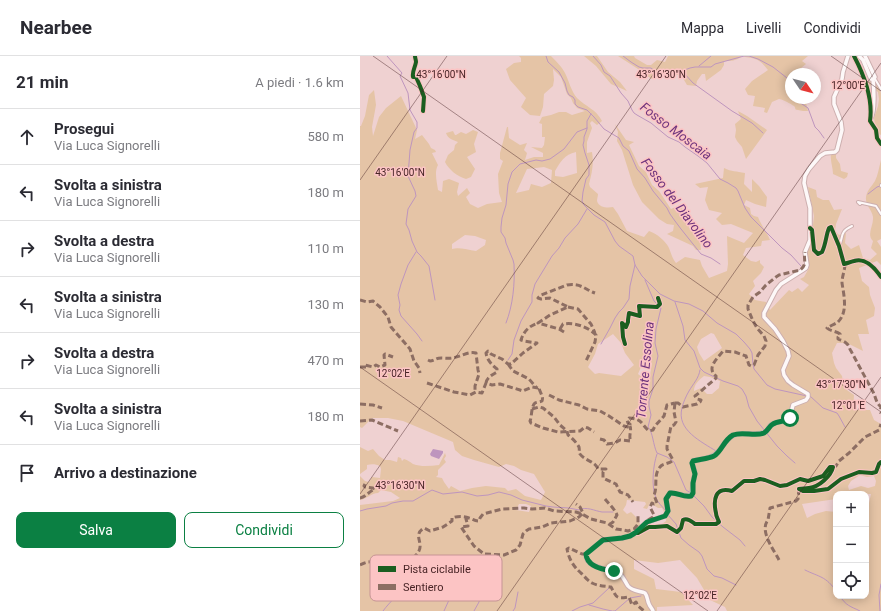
<!DOCTYPE html>
<html lang="it">
<meta charset="utf-8">
<style>
:root{--surface:#fff;--page:#f7f7f7;--text:#2b2b33;--muted:#7c7c81;--line:#e1e1e2;--accent:#0b8043}
body{margin:0;font-family:Roboto,sans-serif;background:var(--page);color:var(--text)}
.controls{position:absolute;right:12px;bottom:12px;display:grid;overflow:hidden;border-radius:8px;box-shadow:0 2px 10px #0003}
.controls button{width:36px;height:36px;display:grid;place-items:center;padding:0;border:0;border-bottom:1px solid var(--line);background:var(--surface);color:var(--text);font:20px sans-serif}
.compass{position:absolute;left:425px;top:12px;width:36px;height:36px;border-radius:50%;background:var(--surface);box-shadow:0 2px 10px #0003;rotate:125deg}
.stop{position:absolute;width:12px;height:12px;margin:-9px;border:3px solid #0b8043;border-radius:50%;background:#fff}
.stop.end{background:#0b8043;border-color:#fff;box-shadow:0 1px 4px #0008}
.list{margin:0;padding:0;list-style:none}
h2{display:flex;justify-content:space-between;align-items:center;height:52px;margin:0;padding:0 16px;font-size:17px}
h2 small{font-size:13px;font-weight:400;color:var(--muted)}
.list li{display:grid;grid-template-columns:26px 1fr auto;gap:12px;align-items:center;box-sizing:border-box;height:56px;padding:0 16px;border-top:1px solid var(--line)}
.list b{display:block;font-size:15px;white-space:nowrap}
.list p{margin:0;font-size:13px;white-space:nowrap;color:var(--muted)}
.list em{font-size:13px;font-style:normal;color:var(--muted)}
.actions{display:flex;gap:8px;padding:12px 16px}
.actions a{flex:1;padding:9px 0;border:1px solid var(--accent);border-radius:8px;text-align:center;font-size:14px;color:var(--accent)}
.actions .main{background:var(--accent);color:#fff}
.icon{flex:none;width:22px;height:22px;fill:none;stroke:currentColor;stroke-width:2;stroke-linecap:round;stroke-linejoin:round}
.map{position:relative;flex:none;width:521px;height:555px;overflow:hidden}
header{display:flex;align-items:center;gap:24px;box-sizing:border-box;height:56px;padding:0 20px;background:var(--surface);border-bottom:1px solid var(--line)}
header strong{font-size:19px}
nav{display:flex;gap:22px;margin-inline-start:auto;font-size:14px}
main{display:flex}
aside{flex:1;background:var(--surface)}
.map>svg:first-child{display:block}
.green{fill:#e5c4a6;fill-rule:evenodd}
.water{fill:#be95be}
.lines{fill:none;stroke-linecap:round;stroke-linejoin:round}
.stream{stroke:#be95be;stroke-width:1}
.street-casing{stroke:#cdafaf;stroke-width:4}
.secondary-casing{stroke:#cdafaf;stroke-width:5.5}
.street{stroke:#fdf8f8;stroke-width:2}
.secondary{stroke:#fdf8f8;stroke-width:3.5}
.quiet{stroke:#8d6e63;stroke-width:3;stroke-dasharray:6 3;stroke-linecap:butt}
.cycleway-casing{stroke:#fcc4c4;stroke-width:6}
.cycleway{stroke:#1b5e20;stroke-width:4}
.route{stroke:#0b8043;stroke-width:5}
.ticks{fill:none;stroke:#482426;stroke-width:1;stroke-opacity:0.45}
.labels{text-anchor:middle;dominant-baseline:central;stroke-width:3;stroke-linejoin:round;paint-order:stroke}
.water-label{font-size:13px;font-style:italic;fill:#6e347d;stroke:#fcc4c4}
.key{fill:#fcc4c4;stroke:#c69495;stroke-width:1}
.key-label{font-size:11px;fill:#482426}
.ticks-label{font-size:10px;text-anchor:middle;fill:#482426;stroke:#fcc4c4;stroke-width:3;stroke-linejoin:round;paint-order:stroke}
</style>
<header>
<strong>Nearbee</strong>
<nav><a>Mappa</a><a>Livelli</a><a>Condividi</a></nav>
</header>
<main>
<aside>
<h2>21 min<small>A piedi · 1.6 km</small></h2>
<ul class="list">
<li><svg class="icon" aria-label="ahead" viewBox="0 0 24 24"><path d="M12 20V5M6 11l6-6 6 6"/></svg><div><b>Prosegui</b><p>Via Luca Signorelli</p></div><em>580 m</em></li>
<li><svg class="icon" aria-label="left" viewBox="0 0 24 24"><path d="M17 20v-9H6M10 6l-5 5 5 5"/></svg><div><b>Svolta a sinistra</b><p>Via Luca Signorelli</p></div><em>180 m</em></li>
<li><svg class="icon" aria-label="right" viewBox="0 0 24 24"><path d="M7 20v-9h11M14 6l5 5-5 5"/></svg><div><b>Svolta a destra</b><p>Via Luca Signorelli</p></div><em>110 m</em></li>
<li><svg class="icon" aria-label="left" viewBox="0 0 24 24"><path d="M17 20v-9H6M10 6l-5 5 5 5"/></svg><div><b>Svolta a sinistra</b><p>Via Luca Signorelli</p></div><em>130 m</em></li>
<li><svg class="icon" aria-label="right" viewBox="0 0 24 24"><path d="M7 20v-9h11M14 6l5 5-5 5"/></svg><div><b>Svolta a destra</b><p>Via Luca Signorelli</p></div><em>470 m</em></li>
<li><svg class="icon" aria-label="left" viewBox="0 0 24 24"><path d="M17 20v-9H6M10 6l-5 5 5 5"/></svg><div><b>Svolta a sinistra</b><p>Via Luca Signorelli</p></div><em>180 m</em></li>
<li><svg class="icon" aria-label="arrive" viewBox="0 0 24 24"><path d="M6 21V4h12l-3 4 3 4H6"/></svg><div><b>Arrivo a destinazione</b></div></li>
</ul>
<div class="actions"><a class="main">Salva</a><a>Condividi</a></div>
</aside>
<div class="map">
<svg width="521" height="555" viewBox="0 0 521 555">
<rect width="100%" height="100%" fill="#efd1d1"/>
<path class="green" d="M159,0H191C196,5 202,11 205,17C209,25 211,35 217,42C226,51 236,53 242,65L237,69L232,65L230,67L232,72L227,86V97L232,96C234,107 232,117 229,128L230,131L238,138C238,140 237,143 237,145C239,152 248,152 253,151L258,158L267,175L284,181L289,175C297,178 305,184 309,192C311,197 312,202 316,207L325,201L340,204L342,210L349,222L367,215L368,208L367,180L384,187L393,177L371,168L362,169L356,163L362,157L349,154L345,144L348,131L340,132L335,128L363,122L364,112C372,116 376,115 385,117L384,128L392,136V123L399,130L407,141L406,151L395,148L386,144L384,149L390,152L391,158L394,160L398,161C401,169 407,176 410,184L402,185L401,190L386,192L383,199L391,205L396,206L400,204V207L404,211L401,217L393,225L395,230L389,238L395,244L406,246L410,254L429,234L432,236L438,232L442,236L449,229L440,223L444,221L449,212L446,197L451,187L454,160L448,131L456,134L457,141L463,144H469L474,154L482,153L476,168L475,175L479,179L486,177L485,187L491,193L499,189L503,202L510,204L517,198L511,192L513,185C506,178 514,170 513,161C512,154 505,149 506,141C507,134 512,130 515,125C518,119 519,111 521,104V183L517,185L521,191V209L517,205L499,212L502,225L509,231L510,239L515,252L514,260L506,264L509,278H498L503,295L487,287H477L472,297L474,307L476,312L482,320L484,332L494,339L493,354H510L514,364L521,368V555H367L365,551L350,544L337,522L320,504L298,507L274,504V513L294,523L296,533L321,536L333,549L297,551V555H0V449L33,445L40,442L31,436L21,434L18,437C11,437 7,443 0,444V420L5,425L9,426L12,421L20,422L21,413L20,410C16,408 11,408 7,409V413L0,418V391L8,395L13,393L19,400L25,404H30L37,406L38,401L41,402L42,405L44,403C48,404 50,406 53,408C61,411 70,410 79,409L85,397L86,400L84,403L86,406L78,414V419L76,421L82,422L84,426L89,433L91,430L100,435L112,432L126,430L145,432L148,435L156,433L165,440L181,444L185,436L174,418L161,414L154,410L146,408L139,411L114,404L102,400L95,394L93,386L43,365L28,362H12L2,372L0,371V70H1L5,60L9,39L14,34L16,49L12,71L13,80L19,61L26,52L41,40L57,74L55,83L62,79L69,88L71,92L75,94L76,96L72,97L78,109C74,116 77,126 78,134L82,136L83,125L89,123L99,127L97,136L98,140L107,132L110,137L106,141L110,148L118,152L127,148L142,146L139,137L138,118L143,105L140,103V97L147,71H148L149,82L160,89L167,87L164,94L167,97L165,104L174,101H183V97L171,91L182,92L184,89L185,81H182V68L179,67L182,61L191,59L199,56H206L212,59L225,55L217,52L213,47L211,42L207,38L201,21L193,13L194,24L193,30L184,38L183,51L180,60L170,59L161,51L166,42L150,24L146,13L154,7L161,6V2ZM216,96L217,117L203,121L195,120V115C201,105 204,99 216,96ZM184,111L192,114L191,127L182,131L171,128L169,134L156,137L167,113ZM105,179L115,180L126,184L125,189L116,195C108,194 99,191 92,193V188ZM351,277L354,278L362,292L344,305L339,297L337,291L341,283ZM253,278L261,287L265,297L274,309L261,320L239,317L235,318L228,311L235,298L238,288ZM288,306L292,307L290,319L282,321L278,318L281,311ZM344,320L350,321L360,325L359,332L352,338H347L341,332L334,335C334,328 339,324 344,320ZM500,419L507,421L514,420L516,425L515,430L508,432L501,430L489,434L488,430L491,425ZM476,438H511L509,447L506,449V540H476V456L466,455L455,458L447,462L442,448L476,443ZM267,444L285,446L286,448L283,452L287,453L290,447L298,452H302L304,456L307,454L306,465L302,468L295,469L296,473H289L284,476L279,466L276,461L271,456L267,458L263,454L266,449ZM159,448H166L171,450L169,456L156,454Z
M224,0H237L248,16L260,26L267,35L251,28L236,10Z
M258,0H274L275,2L287,9H291L297,4L305,6L308,0H448L442,5L446,8L436,16V18H431V22L429,21L430,24V30L431,31V42H438L446,47L448,55C445,55 441,55 438,54C433,53 437,53 434,50C431,48 422,43 419,43L412,46L407,57L404,56L405,52L393,50L395,40L388,39L385,33L392,25L408,14C405,10 401,5 395,3C391,1 386,2 382,0C376,5 371,5 364,5V9L361,14L346,25L345,18H342L337,25L336,30L327,29L321,19L300,18L295,16L297,20L292,23L287,20L290,15V14L278,13Z
M509,25C516,27 519,31 521,37V79L516,76L514,62L518,50L519,43L518,36L509,29Z
M378,55L387,60L407,74L386,103L382,91L377,85L375,81L376,74L375,68L381,63Z
M255,68L266,84L274,86L269,89L279,110L286,116L292,129L299,135L311,153L320,149L327,159L329,172L339,174L340,182L341,194H336L333,190L307,178L313,175L314,169L307,168L299,163L282,146L273,129L262,94L257,85L258,76Z
M113,74L118,76L114,88L116,96L107,101L115,113L111,121L106,123C97,120 89,114 85,106L88,99L94,94L95,89L98,86C93,84 88,83 86,77L93,75L95,79H96L101,76L106,78Z
M471,98H476V102L480,108L481,115L488,117L487,121L484,123L473,118C473,111 470,105 471,98Z"/>
<path class="water" d="M73,393L83,395V397L79,403L71,400L70,398Z"/>
<g class="lines">
<path class="stream" d="M27,0L42,17L40,20L48,37L50,54L57,66V72L54,76L50,94L48,120L55,135L56,140L48,153L46,168L49,174L52,185L57,196L61,200L69,210L75,244
M186,0L188,6L199,16L205,27L207,35L209,39L213,41L215,44V48L218,51L227,54L234,61L244,73L259,82L263,90L269,95L277,113L285,122L293,135L307,152L310,158L315,165L321,173L341,198L351,202L360,208
M233,0L241,9L244,16L250,20L261,37L268,45L272,54L274,57L277,59L291,67L308,81L319,86L325,91L338,100L347,107L360,123L368,127L376,132L378,135L385,152L391,161L422,192L431,199L441,210
M263,0L271,6L279,11L283,12H291L297,17L322,15L330,12L335,11H351L355,8L384,0H389L398,3L413,11L427,22L429,25L431,30
M339,10L351,0
M323,16L333,27L372,55L392,67L403,77
M438,42L439,46L448,52L455,71L459,75L464,82
M231,58L227,65V73L224,81V85L223,89L225,97L229,109V119L226,123L223,136L222,145L224,149L234,159L245,166L255,185L259,190L273,200L275,209L282,220L300,238L314,245L329,248L343,255L357,267L376,278L384,286L390,293L392,297L393,308L394,313L407,329L415,333L447,340
M508,138L517,131L520,130
M56,196L48,209L41,228L38,239L40,249L39,254L41,260L57,278L62,285
M285,224L294,245L301,252L296,273L295,287L298,300L293,321V333L289,345V350L291,359L288,371C293,376 293,389 297,397L307,401L314,406L326,434L331,437
M315,246L323,270L325,284L334,295L340,312L344,316L363,325L378,330L382,333L386,340L389,351L397,365L417,390L427,400L435,407
M146,267C153,249 155,228 154,208L153,204L146,187L145,182L141,176V171L142,162L146,149L148,128L152,116L160,108L176,104L182,105L190,103L204,93L217,76L227,72
M241,288L250,272L255,262L259,256L263,252L269,243L270,230L275,209
M148,304L152,298L154,284L161,265L172,246V239L175,228L192,200L199,192L205,182L218,168L227,153
M340,314C339,322 333,328 329,335C326,340 323,347 322,352C316,374 342,386 356,395
M450,340L463,352L477,357L479,360L485,371
M297,398C293,409 291,431 296,442C298,447 302,450 306,455
M333,439L344,450L352,461L363,471L380,484L385,490
M0,455L7,453L26,450L32,447L43,445H53L72,434L83,438L102,436L117,440L128,439L139,436L151,439L162,444L186,450L193,451L209,452L219,454C226,450 235,455 242,456C246,456 250,456 253,456
M308,459L316,468L321,482L329,489L339,496L342,500L347,513L354,520L362,522L376,529
M445,514C459,521 466,520 476,535
M480,540C486,550 490,550 500,555
M229,549L243,553L252,555
M23,555C30,545 42,537 45,524
M84,555L99,522
M114,555L119,546L121,536
M153,555L155,552L158,536
M212,555L220,551L233,547L249,532
M253,555H255L270,542L281,540
M520,555L519,539L521,528"/>
<g class="street-casing">
<path id="street" d="M55,0C55,2 56,4 56,6C55,12 52,15 53,21H56L60,30L64,41L63,55
M494,0L503,19L510,47L511,58
M515,23L521,33
M511,62L510,65L516,74L517,82L521,88
M521,129V130
M500,148L498,146L516,150L521,158
M451,173C453,180 451,193 458,198L462,196C466,188 466,179 469,172L471,171L479,190L484,208C488,207 490,206 494,205C506,201 515,212 521,221
M479,190C484,180 479,176 492,170
M275,477H278L289,471H295L307,470L317,476L321,472L323,464C328,461 332,466 335,468H356L359,466C358,463 356,461 356,457C353,444 355,430 372,435L384,425H394L400,423L405,424L420,430L427,429L440,423L448,425L463,420L470,411H473C471,420 459,431 449,432C445,433 443,432 439,433L443,435H454L468,433L481,423L499,416L512,417L516,416L519,408L521,406"/>
</g>
<g class="secondary-casing">
<path id="secondary" d="M499,0L503,4L511,23H514L515,21L505,0
M511,62C515,55 514,32 513,23
M293,555C292,552 290,551 289,548C287,544 288,541 285,537C280,535 272,535 268,530C265,526 264,521 259,517C250,512 226,514 226,498L243,484L262,482L270,480L275,477L287,466L305,460L308,455L306,443L310,437C318,436 324,443 332,438L333,427L335,417L332,407L333,405C340,403 348,403 354,399C362,395 363,384 374,379C383,375 395,381 405,376C408,375 408,372 411,369C415,365 423,366 429,364L432,359V353L433,349L446,344L448,341V338L433,329L428,325L424,319L423,314L429,300L428,295L423,285L415,273L404,261V257L416,234L421,228L443,214L446,212L447,209L445,196L450,184V152L444,127L445,120L449,113L460,100L465,97L475,96L477,94L482,74L481,66L474,48V41L482,23L483,16L488,0"/>
</g>
<use href="#street" class="street"/>
<use href="#secondary" class="secondary"/>
<path class="quiet" d="M485,208C485,214 482,220 482,227C484,240 488,256 478,266C475,268 470,270 467,272C470,275 476,275 480,278L478,281V283C480,284 484,285 486,287C489,289 489,292 491,295C498,308 505,321 512,334C516,340 515,346 521,351L520,356L521,357
M0,244L7,246L13,245L20,251L28,261L31,271L50,293L54,305L59,312L60,317
M208,251L218,253L231,268L235,277
M200,273L203,268C215,266 228,271 236,279L235,286L226,305V306
M204,276L199,273L178,267L190,259L208,251L190,242L181,243L178,242L181,239L207,229C221,227 224,233 235,237
M68,304L70,305C72,305 74,304 76,303C80,301 87,303 92,302C100,301 108,295 116,297L118,314L119,318L115,330V336
M148,308L153,315L169,323L176,331
M0,311H6L5,309L13,311L16,309L20,311L25,309L24,299L25,298L33,301
M67,327L94,336L110,339L116,336L122,337L126,327L132,329L140,328L160,334L163,335L172,331L178,332L179,331C179,336 184,340 182,345C180,346 177,346 175,347C171,350 172,361 170,365L171,367L183,372L198,376L220,375L225,371L228,372L234,376
M126,327C127,321 132,319 137,316V313C132,309 127,304 126,297L128,295L131,298L142,303L148,308H151L163,297L177,287L164,285L161,284C164,275 169,270 178,267
M189,339L199,344L219,349L227,353L240,355L249,360L264,370L268,371H270V368L268,367L267,364L269,362C283,363 280,367 289,375L293,374L295,370L304,360L307,349L315,347
M315,347H318L323,351L337,348L340,346L341,344L337,343L335,340L340,336L356,322V320C346,312 357,303 363,295L375,296L386,300L389,309L391,310L394,309L398,299L405,290L406,285L404,280L397,272L393,265L388,253V249L393,241L400,236L406,229L416,221L419,219L440,214C448,208 443,204 445,196
M0,348L13,349L22,352
M172,353L179,351L183,352L194,361L200,369L207,375L208,379C212,382 217,387 219,391C220,396 218,394 220,398C225,405 235,405 238,413H246L243,416V422L256,428L260,436L268,439L273,446
M0,365L12,364L38,375
M240,383L244,384L247,388L255,387L260,384L271,385C268,380 272,375 270,370
M473,411L476,410L479,405L489,397L505,381L519,374L521,368
M0,442C6,441 8,436 15,433L13,432L5,431L4,430L5,428
M245,443C249,448 254,452 257,459L253,466L249,469
M108,461L106,463L108,470L101,471L114,490L124,498L144,499L156,494L160,489L163,478L166,475L169,473L182,471L191,467L210,465L219,461L223,457L220,451L216,448
M288,464L293,461L294,459L290,451L292,447L294,448L297,447L294,439C298,431 293,419 300,411C303,407 310,408 313,404L307,393V390L311,370L314,369L316,366L314,356L315,347
M226,498H222L209,492L207,493C209,504 214,511 222,518C225,521 228,525 232,527C238,530 244,530 251,531C257,542 256,543 269,541L272,549L276,546L278,550L284,555
M419,504C414,494 399,475 408,464L410,452L436,445L438,443L439,433
M0,509C2,508 6,506 9,506C11,505 15,507 18,508C29,508 38,508 48,503C51,502 54,501 56,499C67,488 51,480 64,472L70,475L83,471L92,465V462C97,460 104,460 109,462C113,463 114,465 119,465L120,462L123,458L142,453L164,452L172,453L185,452L194,455L216,456L222,458L231,463L247,467L256,473L263,474L268,475L274,473L278,468V459"/>
<g class="cycleway-casing">
<path id="cycleway" d="M55,0C55,2 56,4 56,6C55,12 52,15 53,21H56L60,30L64,41L63,55
M494,0C504,19 513,44 510,65L516,74L517,82L521,88
M450,172L452,174L454,194L458,198L462,196C466,188 466,179 469,172L471,171L479,190L484,208C488,207 490,206 494,205C506,201 515,212 521,221
M265,288L263,281L262,267L266,271L268,266V264L269,257L280,260L279,250L297,251L300,248L298,242
M275,477H278L289,471H295L307,470L317,476L321,472L323,464C328,461 332,466 335,468H356L359,466C358,463 356,461 356,457C353,444 355,430 372,435L384,425H394L400,423L405,424L420,430L427,429L440,423L448,425L463,420L470,411H473C471,420 459,431 449,432C445,433 443,432 439,433L443,435H454L468,433L481,423L499,416L512,417L516,416L519,408L521,406"/>
</g>
<use href="#cycleway" class="cycleway"/>
</g>
<g class="lines">
<path class="route" d="M254,515C244,514 227,511 226,498L243,484L262,482L270,480L275,477L287,466L305,460L308,455L306,443L310,437C318,436 323,442 331,440L333,437V427L335,418L332,407L333,405C340,403 348,403 354,400C362,395 363,385 373,379C383,375 395,381 404,377C408,375 409,370 413,368C418,365 425,366 430,362"/>
</g>
<path class="ticks" d="M13,0L521,356M471,0L521,35M0,124L87,0M0,311L348,555M0,438L306,0M137,555L521,7M357,555L521,321"/>
<g class="labels">
<g class="water-label">
<text transform="translate(316 75) rotate(37)">Fosso Moscaia</text>
<text transform="translate(317 147) rotate(53)">Fosso del Diavolino</text>
<text transform="translate(285 314) rotate(-85)">Torrente Essolina</text>
</g>
</g>
<rect x="10" y="499" width="132" height="46" rx="6" class="key"/>
<rect x="18" y="510" width="18" height="6" fill="#1b5e20"/>
<rect x="18" y="528" width="18" height="6" fill="#8d6e63"/>
<g class="key-label">
<text x="43" y="517">Pista ciclabile</text>
<text x="43" y="535">Sentiero</text>
</g>
<g class="ticks-label">
<text x="81" y="22">43°16'00"N</text>
<text x="301" y="22">43°16'30"N</text>
<text x="488" y="33">12°00'E</text>
<text x="40" y="120">43°16'00"N</text>
<text x="33" y="321">12°02'E</text>
<text x="481" y="332">43°17'30"N</text>
<text x="488" y="353">12°01'E</text>
<text x="40" y="433">43°16'30"N</text>
<text x="340" y="543">12°02'E</text>
</g>
</svg>
<div class="controls">
<button>+</button>
<button>−</button>
<button><svg class="icon" aria-label="locate" viewBox="0 0 24 24"><circle cx="12" cy="12" r="6"/><path d="M12 2v4M12 18v4M2 12h4M18 12h4"/></svg></button>
</div>
<svg class="compass" viewBox="-18 -18 36 36"><path d="M0-13l5 13h-10z" fill="#e53935"/><path d="M0 13l5-13h-10z" fill="#7c7c81"/></svg>
<div class="stop" style="left:430px;top:362px"></div>
<div class="stop end" style="left:254px;top:515px"></div>
</div>
</main>
